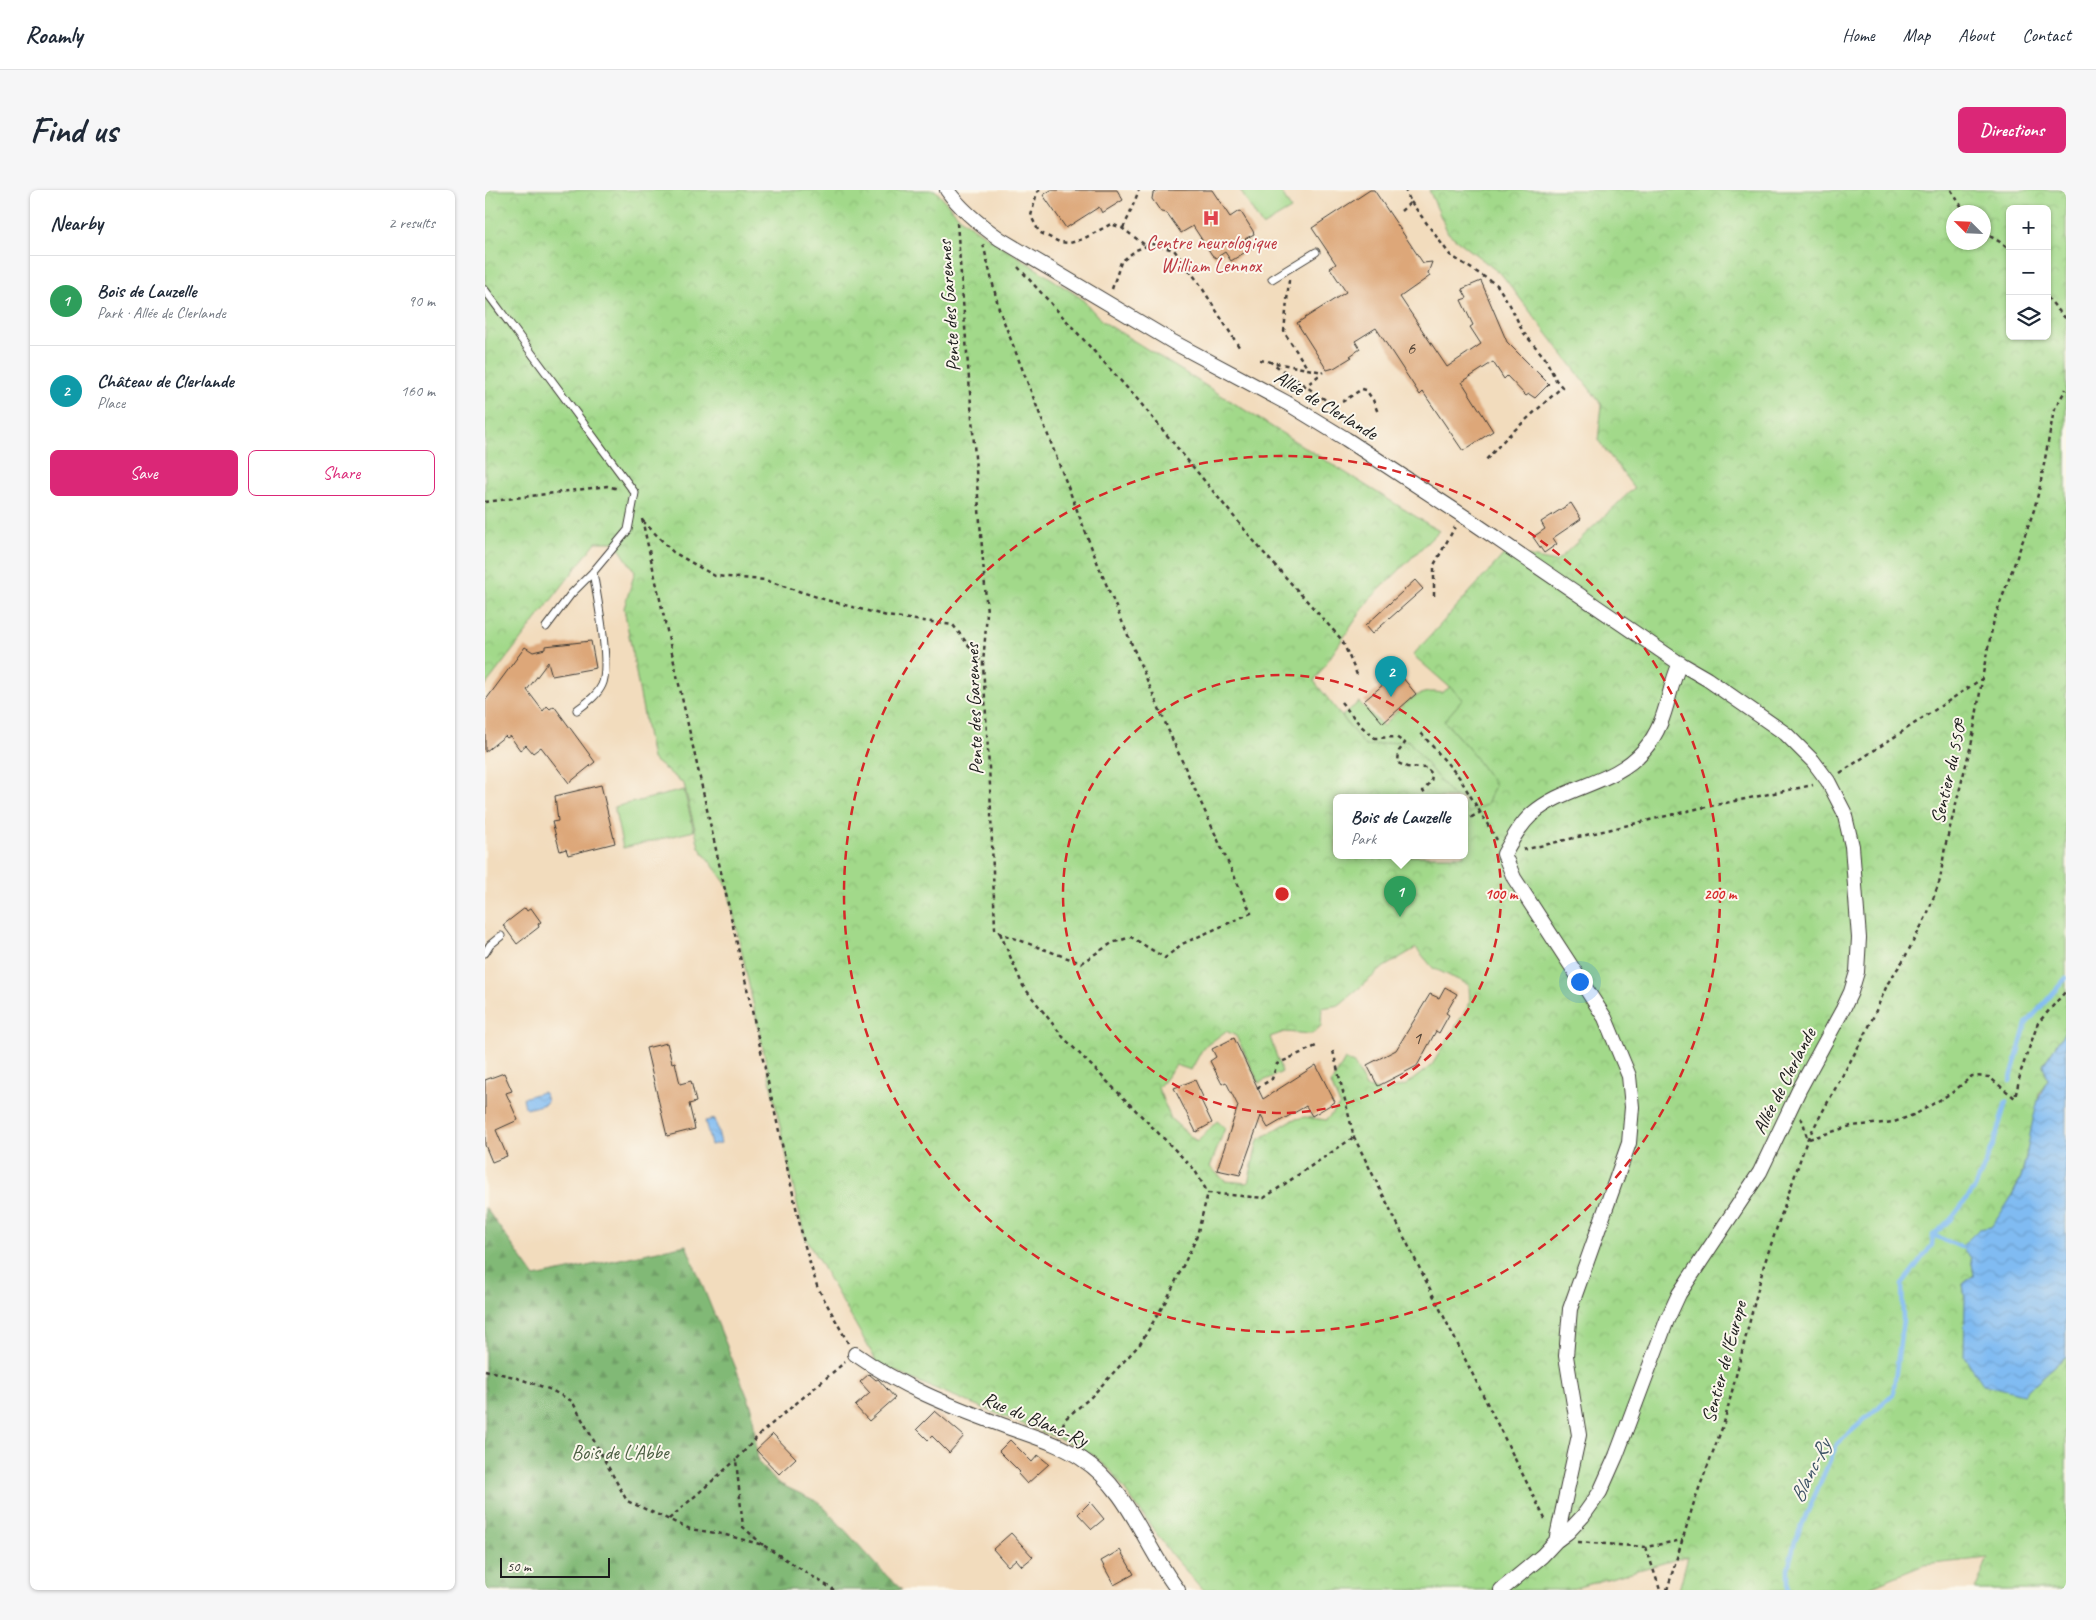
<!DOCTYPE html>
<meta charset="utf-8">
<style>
:root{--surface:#fff;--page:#f6f6f7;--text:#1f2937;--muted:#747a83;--line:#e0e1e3;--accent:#db2777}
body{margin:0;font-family:Caveat,sans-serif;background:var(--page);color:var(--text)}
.controls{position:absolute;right:15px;top:15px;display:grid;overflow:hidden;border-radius:8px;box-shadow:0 1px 4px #0004}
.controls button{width:45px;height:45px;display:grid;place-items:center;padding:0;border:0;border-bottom:1px solid var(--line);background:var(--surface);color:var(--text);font:25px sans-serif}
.compass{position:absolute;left:1461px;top:15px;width:45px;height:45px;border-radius:50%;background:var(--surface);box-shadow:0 1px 4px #0004;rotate:294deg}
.scale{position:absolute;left:15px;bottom:12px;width:110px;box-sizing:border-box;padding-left:5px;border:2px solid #1c1c1c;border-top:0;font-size:14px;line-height:18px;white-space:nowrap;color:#1c1c1c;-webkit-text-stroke:4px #fbf7ec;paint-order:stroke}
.you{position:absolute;left:1094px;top:791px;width:18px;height:18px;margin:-12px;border:4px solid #fff;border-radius:50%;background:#1a73e8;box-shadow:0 0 0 8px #1a73e833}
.badge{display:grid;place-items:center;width:32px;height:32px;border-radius:50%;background:var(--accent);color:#fff;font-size:16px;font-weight:700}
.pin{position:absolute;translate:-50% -41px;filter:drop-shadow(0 1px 2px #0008)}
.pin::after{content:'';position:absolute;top:26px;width:18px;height:15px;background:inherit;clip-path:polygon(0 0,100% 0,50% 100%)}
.popup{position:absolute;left:848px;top:604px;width:135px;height:65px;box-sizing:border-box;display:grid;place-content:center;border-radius:8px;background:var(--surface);filter:drop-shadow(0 1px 4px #0005);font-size:16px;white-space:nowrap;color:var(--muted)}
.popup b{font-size:19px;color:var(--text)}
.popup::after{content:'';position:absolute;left:50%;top:100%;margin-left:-10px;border:10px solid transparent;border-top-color:var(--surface)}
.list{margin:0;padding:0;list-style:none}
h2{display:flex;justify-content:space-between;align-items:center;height:65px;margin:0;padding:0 20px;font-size:21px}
h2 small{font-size:16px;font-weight:400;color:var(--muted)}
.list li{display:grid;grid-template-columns:32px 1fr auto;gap:15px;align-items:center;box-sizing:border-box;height:90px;padding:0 20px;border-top:1px solid var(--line)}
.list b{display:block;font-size:19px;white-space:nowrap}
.list p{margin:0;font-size:16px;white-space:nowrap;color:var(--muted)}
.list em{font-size:16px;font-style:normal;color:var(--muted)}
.actions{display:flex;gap:10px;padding:15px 20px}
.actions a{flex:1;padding:11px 0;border:1px solid var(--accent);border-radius:8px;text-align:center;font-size:18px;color:var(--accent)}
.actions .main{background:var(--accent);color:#fff}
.icon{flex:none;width:28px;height:28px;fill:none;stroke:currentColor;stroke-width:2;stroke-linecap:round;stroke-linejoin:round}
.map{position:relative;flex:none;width:1581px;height:1400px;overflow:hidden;border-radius:8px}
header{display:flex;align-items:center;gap:30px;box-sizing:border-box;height:70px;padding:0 25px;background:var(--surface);border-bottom:1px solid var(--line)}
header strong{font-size:24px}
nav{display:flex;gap:28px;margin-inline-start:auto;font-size:18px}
.intro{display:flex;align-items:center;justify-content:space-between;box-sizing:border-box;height:120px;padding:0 30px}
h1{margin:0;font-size:35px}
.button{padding:12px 22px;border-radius:8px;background:var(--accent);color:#fff;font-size:18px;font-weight:700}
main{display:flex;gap:30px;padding:0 30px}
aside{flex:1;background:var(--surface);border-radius:8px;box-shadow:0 1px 4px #0004}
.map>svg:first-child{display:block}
.forest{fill:url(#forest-firs);stroke:#4e6a49}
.park{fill:url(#park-crowns);stroke:#5f7a53;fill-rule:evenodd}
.garden{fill:#a2d98a;stroke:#5f7a53}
.water{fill:url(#water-waves);stroke:#4e6c87}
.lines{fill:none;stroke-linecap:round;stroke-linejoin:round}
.stream{stroke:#80bbf2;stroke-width:4.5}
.building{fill:#dda779}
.lane-casing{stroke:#3c3934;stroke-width:9}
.street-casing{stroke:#3c3934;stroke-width:16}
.path{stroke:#3c3934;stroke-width:2.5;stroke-dasharray:4 4;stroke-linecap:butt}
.lane{stroke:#fff;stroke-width:7}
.street{stroke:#fff;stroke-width:14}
.ring{fill:none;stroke:#d62828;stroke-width:2.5;stroke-dasharray:9 6}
.labels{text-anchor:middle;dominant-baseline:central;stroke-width:4;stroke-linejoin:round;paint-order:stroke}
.number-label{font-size:18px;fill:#4c3f33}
.health-label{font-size:20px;fill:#be3a42;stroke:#fbf7ec}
.street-label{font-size:20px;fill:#1c1c1c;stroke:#fbf7ec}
.park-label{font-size:20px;fill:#4b5e42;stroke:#fbf7ec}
.water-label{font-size:21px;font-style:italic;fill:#3f5467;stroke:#fbf7ec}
.centre{fill:#d62828;stroke:#fbf7ec;stroke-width:2.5}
.ring-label{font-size:15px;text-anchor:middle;font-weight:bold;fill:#d62828;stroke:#fbf7ec;stroke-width:4;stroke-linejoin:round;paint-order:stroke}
</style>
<header>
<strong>Roamly</strong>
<nav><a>Home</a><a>Map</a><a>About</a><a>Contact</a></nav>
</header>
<div class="intro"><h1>Find us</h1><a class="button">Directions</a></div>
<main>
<aside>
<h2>Nearby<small>2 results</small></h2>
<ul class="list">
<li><span class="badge" style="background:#2e9e5b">1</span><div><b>Bois de Lauzelle</b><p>Park · Allée de Clerlande</p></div><em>90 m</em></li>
<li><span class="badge" style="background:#0f9aa8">2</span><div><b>Château de Clerlande</b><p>Place</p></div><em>160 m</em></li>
</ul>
<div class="actions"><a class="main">Save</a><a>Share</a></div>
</aside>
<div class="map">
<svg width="1581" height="1400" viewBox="0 0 1581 1400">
<defs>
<pattern id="forest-firs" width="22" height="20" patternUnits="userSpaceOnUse" patternTransform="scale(1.25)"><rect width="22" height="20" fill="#81b976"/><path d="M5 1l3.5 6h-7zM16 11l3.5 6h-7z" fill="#6f9e66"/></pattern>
<pattern id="park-crowns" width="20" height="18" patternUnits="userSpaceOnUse" patternTransform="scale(1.25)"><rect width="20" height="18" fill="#a2d98a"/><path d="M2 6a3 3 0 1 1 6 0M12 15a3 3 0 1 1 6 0" fill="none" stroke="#8bba76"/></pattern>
<pattern id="water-waves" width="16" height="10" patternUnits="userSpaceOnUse" patternTransform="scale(1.25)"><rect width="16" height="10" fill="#80bbf2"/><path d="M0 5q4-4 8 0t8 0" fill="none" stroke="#6ea0cf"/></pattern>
</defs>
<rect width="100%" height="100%" fill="#fbf7ec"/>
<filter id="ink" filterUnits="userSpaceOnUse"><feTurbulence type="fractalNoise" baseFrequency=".02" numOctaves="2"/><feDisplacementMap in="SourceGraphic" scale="10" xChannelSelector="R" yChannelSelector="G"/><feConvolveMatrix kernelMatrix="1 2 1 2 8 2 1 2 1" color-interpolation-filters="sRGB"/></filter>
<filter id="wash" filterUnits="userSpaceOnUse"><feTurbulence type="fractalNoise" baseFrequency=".0096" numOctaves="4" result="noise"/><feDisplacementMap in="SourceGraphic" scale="20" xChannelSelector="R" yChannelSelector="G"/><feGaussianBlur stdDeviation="1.12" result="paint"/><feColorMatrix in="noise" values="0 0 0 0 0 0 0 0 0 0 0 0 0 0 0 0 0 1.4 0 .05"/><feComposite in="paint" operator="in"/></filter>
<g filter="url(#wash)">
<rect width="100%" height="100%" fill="#f2dcbd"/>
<path class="forest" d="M0,1017L50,1087L201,1055L267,1218L273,1272L293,1293L335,1313L402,1386L417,1400H0Z"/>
<path class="park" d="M0,0H450L477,30L596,108L617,131L954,341L884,410L829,491L880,556L923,550C939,569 953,590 970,608H851V666H979V618L984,623V559L959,531L977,508L928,465L1021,362L1071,372L1149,298L1113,250L1117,215L1017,85L963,43L944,0H1581V840L1558,875L1563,889L1554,903L1552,921L1536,987L1522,1016L1486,1068L1489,1085L1478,1094L1480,1109L1538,1204L1581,1166V1400H1490L1503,1368L1439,1375L1377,1400H1194L1203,1366L1083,1400H718L687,1365L626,1281L609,1266L592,1256L429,1190L392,1172L319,1045L242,695L214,657L199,594L167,569L139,418L150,382L130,352H111L0,496ZM1525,19H1562V146H1525ZM1468,22H1498V52H1468ZM931,758L948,778L984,795L985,813L947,875L921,895L896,902L881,897L870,875L860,869L846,894L855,915L841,930L820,927L807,930L773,950L763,993L740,991L725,977L740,938L732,931L712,952L686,929L673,898L691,875L706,880L718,858L741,841L751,846L774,893L797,882L785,847L799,842L827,844L836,836L837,818L854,815L899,777Z"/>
<path class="garden" d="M755,0H795L806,19L777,36Z
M965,497L978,509L959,531L984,559L1010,595L1002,614L984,623L979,618V608H970C953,590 939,569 923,550L880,556L857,526L874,512L898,536C917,518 929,497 957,503Z
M199,600L209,641L138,658L129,617Z"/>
<path class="water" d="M1581,840V1166L1538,1204L1498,1194L1479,1166L1480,1109L1478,1094L1489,1085L1486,1068L1476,1057L1494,1039L1506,1037C1517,1022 1529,1005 1536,987C1546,955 1545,918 1563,889L1558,875Z
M57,902L60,904L62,911L60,914L42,919L40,917L38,908Z
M230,929L236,953L226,955L220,931Z"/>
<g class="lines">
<path class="stream" d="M1525,891L1541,834L1581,788
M1448,1045L1476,1057
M1303,1400V1379L1310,1351L1352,1254L1408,1204L1418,1130L1417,1094L1447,1055L1448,1045L1467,1028L1490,998L1508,955L1521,912"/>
</g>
<g id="blocks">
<path class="building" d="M566,0H632L638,10L617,23L614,17L581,38L558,5Z
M674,0H727L745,27L754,21L756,22L768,41L769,44L760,49L767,58L746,71L740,62L731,68L727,65L708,36L696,43L682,23L676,22L667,9L668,3Z
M885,0H889L938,73L947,72L943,83L945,86L915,107L962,177L996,154L985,137L988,135L976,110L982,108L977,99L996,91L1022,152L1064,194L1050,208L1044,204L1041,206L1022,186L1019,189L1008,172L977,192L1008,241L978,261L938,202L935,205L891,138L870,151L875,159L865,166L867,167L849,178L842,180L812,133L861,102L845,78L851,74L827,38Z
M1086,313L1096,329L1068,348L1072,354L1059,363L1048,347L1060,339L1056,332Z
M930,390L938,399L887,444L880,436Z
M106,451L111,478L67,486L63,472L42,500L58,521L62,516L65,519L69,516L110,572L84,593L56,557L48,563L41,555L35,560L25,546L22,548L20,546L0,562V511L40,457L48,462L60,459V456Z
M913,482L931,504L898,533L879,511Z
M116,595L130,653L83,665L81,659L75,661L67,632L73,631L70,606Z
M40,718L42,721L46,718L56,732L53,734L54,737L32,754L18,735Z
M960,797L972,804L961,823L964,825L954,843L951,841L932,876L893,896L882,875L911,860L945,804L954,808Z
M749,848L778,909L831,875L850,912L827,926L821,916L783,938L776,926L755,985L732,980L753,916L741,892L737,894L725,871L731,867L727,859Z
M182,853L187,873L190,872L195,894L206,891L211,912L204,914L210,939L182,946L161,858Z
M19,883L27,901L21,903L33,930L11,940L22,966L7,972L0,955V890Z
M710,890L718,907L715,908L727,933L711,942L689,898Z
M384,1184L391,1190L393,1189L410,1208L384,1231L370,1216L385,1203L375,1192Z
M450,1221L479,1246L464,1263L447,1246L443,1250L432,1239Z
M288,1244L311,1268L294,1284L271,1260Z
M525,1250L547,1272L553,1265L564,1274L542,1294L533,1284L535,1282L514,1261Z
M605,1312L619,1329L607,1339L593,1324Z
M526,1343L548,1367L537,1376L531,1369L523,1376L508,1359Z
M635,1360L649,1384L629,1395L616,1371Z"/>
</g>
</g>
<g filter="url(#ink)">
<use href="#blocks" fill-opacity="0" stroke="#3c3934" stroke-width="1"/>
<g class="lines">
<g class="lane-casing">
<path id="lane" d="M787,89L831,62
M0,100L150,303L143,340L108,382L86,404L61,437
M92,520C101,513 112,506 117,495C126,476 112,406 108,382
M0,763L5,755L16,746"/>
</g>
<g class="street-casing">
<path id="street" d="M462,0C476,20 495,35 515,49L688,152L802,213L861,249L986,331L1191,471L1222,489L1301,544L1328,571L1343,591L1359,622L1367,656L1374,748L1372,782L1366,802L1358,819L1314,900L1275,982L1194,1104L1182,1130L1131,1266L1115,1302L1098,1326L1083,1342L1071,1351L1057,1366L1016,1400
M370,1164C415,1196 465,1216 517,1235C543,1245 574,1253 597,1269C644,1299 660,1358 693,1400
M1071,1351L1094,1245L1081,1166L1085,1119L1144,953L1147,917L1144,886L1120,828L1029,688L1019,664C1027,650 1035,635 1047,624C1080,595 1129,595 1159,560C1183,532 1181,504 1195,473"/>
</g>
<path class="path" d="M555,0L552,2L546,26L554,42L574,52L585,53L598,49L626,34L637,38L660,55
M1466,0L1480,22
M926,12L965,65L1012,95L1025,115L1038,142L1060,168L1071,190L1077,197L1021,248L1000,271
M916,21L926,12L920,0
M472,33L502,423L498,474L505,595L510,739L515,743L596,773L627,753L646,747L680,768L697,754L766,723L688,551L616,382L514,119L498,54
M638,38L643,28L654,0
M1498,42L1515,52L1525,60
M533,77L653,210L778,362L857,450L873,487
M804,90L799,142L823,179
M627,99L636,72L651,60L667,54L689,60L714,93L756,160
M1562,107L1581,129
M775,170L838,182
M784,171L848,215L851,216L877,199L881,200L888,210L893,223
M812,203L838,182
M0,312L122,296L134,299
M157,329L319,1053L332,1096L363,1153
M158,331L188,362L230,386L280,390L341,410L402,426L468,435L498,474
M949,406V375L970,337
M856,512L876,536L890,548L911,547L920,553L914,561L913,573L922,577L942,578L947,584L946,592L938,601L943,608
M936,543L974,587L1012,650
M1355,583L1498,488
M979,627L983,629L996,622
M1038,660L1211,619L1328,595
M515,743L538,796L578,847L709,979L723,1003L779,1008L869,947
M848,861L869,947L1060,1329
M772,898L787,889L792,874L831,856
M1315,928L1318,931L1322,948
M1324,949L1366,936L1409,932L1431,924L1468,902L1487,886L1504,887L1530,908L1536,881L1553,833L1581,801
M0,1180L29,1187L64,1199L87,1211L142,1311L205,1339L237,1344L278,1355L349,1400
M575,1243L580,1229L606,1207L655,1154L682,1109L711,1049L723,1003
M184,1329L251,1270
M1093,1352L1161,1357L1198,1350
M278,1355L258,1337L251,1270L276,1243L360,1172
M1161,1357L1175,1400
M1182,1400L1210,1309L1239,1233L1279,1075L1322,950L1382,841L1403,793L1419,769L1442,725L1455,690L1460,657L1487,551L1500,472L1509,430L1549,320L1555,296L1569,220L1581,199"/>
<use href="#lane" class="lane"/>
<use href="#street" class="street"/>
</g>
</g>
<g class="ring">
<circle cx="797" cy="704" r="219"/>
<circle cx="797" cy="704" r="438"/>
</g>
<defs>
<g id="hospital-bare" transform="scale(1.35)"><path d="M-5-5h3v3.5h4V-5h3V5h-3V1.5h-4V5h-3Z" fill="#e0444e" stroke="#fbf7ec" stroke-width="2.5" paint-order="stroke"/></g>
</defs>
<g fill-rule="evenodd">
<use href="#hospital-bare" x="726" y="28"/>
</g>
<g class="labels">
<g class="number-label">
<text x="926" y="158">6</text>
<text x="932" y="848">1</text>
</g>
<g class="health-label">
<text x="726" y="52">Centre neurologique<tspan x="726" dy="23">William Lennox</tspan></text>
</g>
<g class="street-label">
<text transform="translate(464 116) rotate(-94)">Pente des Garennes</text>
<text transform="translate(841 215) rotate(31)">Allée de Clerlande</text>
<text transform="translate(489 519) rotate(-92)">Pente des Garennes</text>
<text transform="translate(1464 581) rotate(-77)">Sentier du 550ᵉ</text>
<text transform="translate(1299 891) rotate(-63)">Allée de Clerlande</text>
<text transform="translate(1239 1172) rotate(-75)">Sentier de l'Europe</text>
<text transform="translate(550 1229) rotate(23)">Rue du Blanc-Ry</text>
</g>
<g class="park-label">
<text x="135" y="1262">Bois de L'Abbe</text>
</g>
<g class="water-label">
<text transform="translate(1325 1281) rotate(-64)">Blanc-Ry</text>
</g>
</g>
<circle cx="797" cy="704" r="8" class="centre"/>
<g class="ring-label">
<text x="1016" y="709">100 m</text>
<text x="1235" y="709">200 m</text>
</g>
</svg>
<div class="controls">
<button>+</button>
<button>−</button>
<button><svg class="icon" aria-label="layers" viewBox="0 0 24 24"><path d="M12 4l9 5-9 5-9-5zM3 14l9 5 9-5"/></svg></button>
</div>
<svg class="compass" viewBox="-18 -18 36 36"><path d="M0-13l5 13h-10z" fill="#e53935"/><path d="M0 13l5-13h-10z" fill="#747a83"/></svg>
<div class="scale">50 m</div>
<div class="you"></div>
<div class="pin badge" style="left:915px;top:727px;background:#2e9e5b">1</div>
<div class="popup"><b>Bois de Lauzelle</b>Park</div>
<div class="pin badge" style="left:906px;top:507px;background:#0f9aa8">2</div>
</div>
</main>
